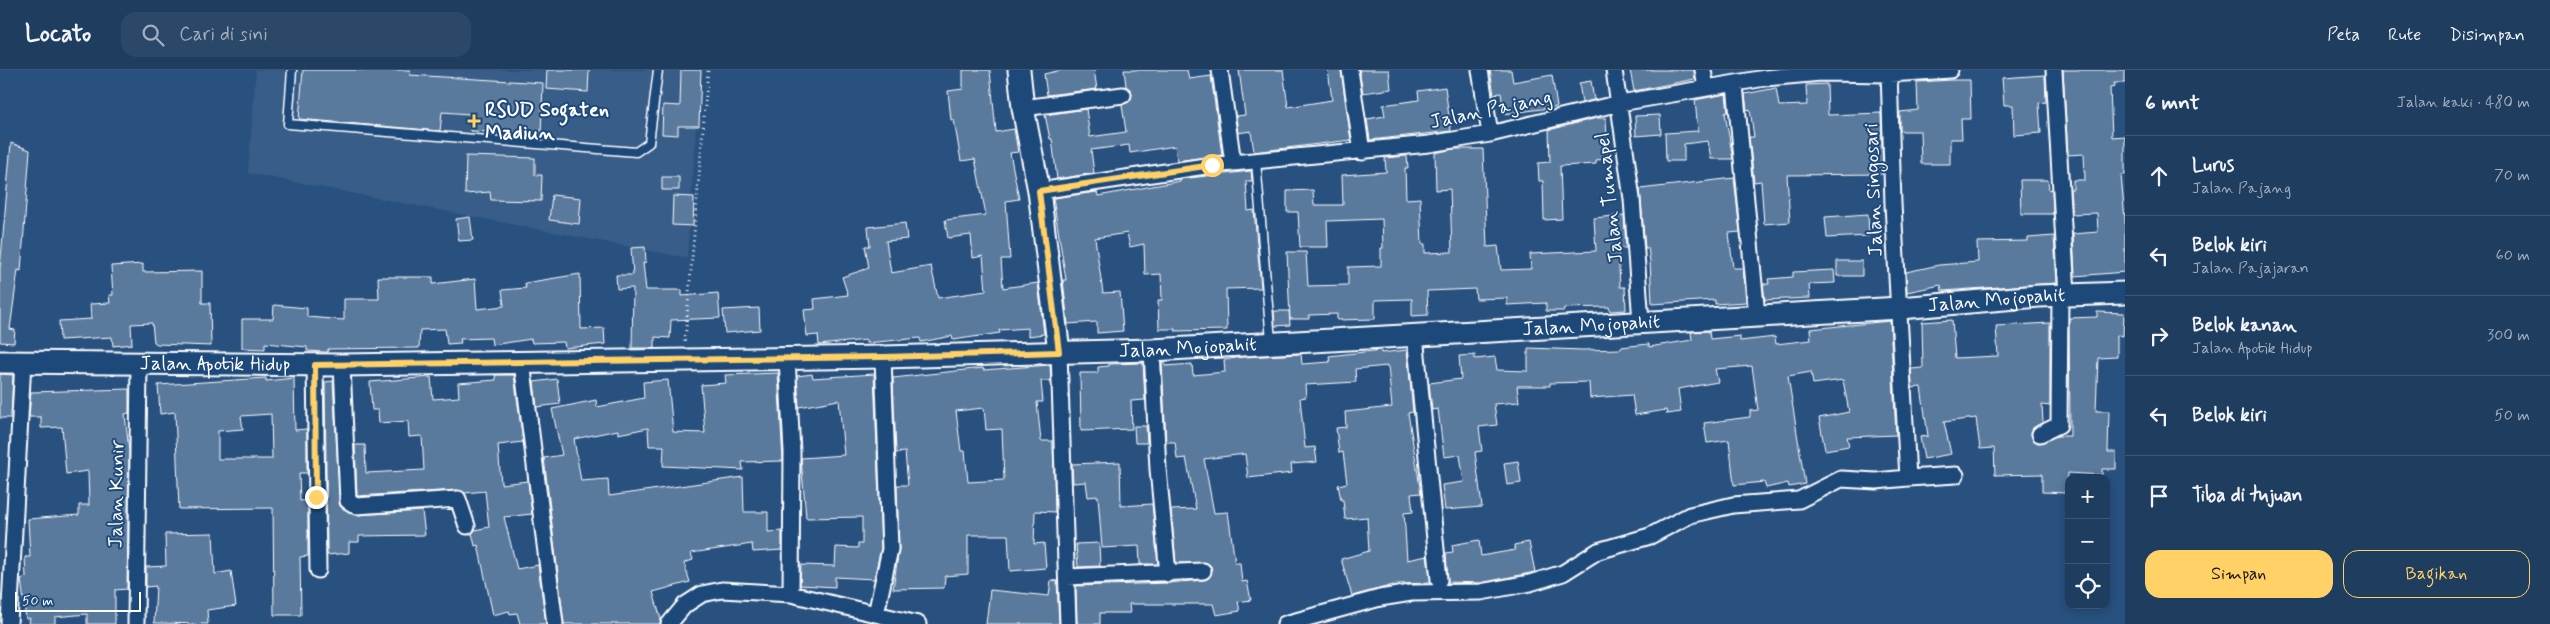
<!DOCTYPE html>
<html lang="id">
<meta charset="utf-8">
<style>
:root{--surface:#1e3d5f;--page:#2b4868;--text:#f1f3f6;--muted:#a1aebd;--line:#3c5674;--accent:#ffd166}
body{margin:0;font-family:Mynerve,sans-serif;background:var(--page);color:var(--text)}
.controls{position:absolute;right:15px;bottom:15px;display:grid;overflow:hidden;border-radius:10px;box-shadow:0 2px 8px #0003}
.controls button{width:45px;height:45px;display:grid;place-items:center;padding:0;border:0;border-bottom:1px solid var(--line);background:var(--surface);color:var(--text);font:25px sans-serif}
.scale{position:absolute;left:15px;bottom:12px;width:126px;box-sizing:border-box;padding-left:5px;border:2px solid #fff;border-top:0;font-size:14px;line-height:18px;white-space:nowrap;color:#fff;-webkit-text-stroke:4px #1f4a7a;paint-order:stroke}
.stop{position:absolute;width:15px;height:15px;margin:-11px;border:4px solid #ffd166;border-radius:50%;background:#fff}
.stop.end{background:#ffd166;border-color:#fff;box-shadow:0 1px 5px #0008}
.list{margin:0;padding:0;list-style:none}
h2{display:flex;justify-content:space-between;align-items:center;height:65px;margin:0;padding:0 20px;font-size:21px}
h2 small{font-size:16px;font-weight:400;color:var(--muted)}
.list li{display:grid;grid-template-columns:32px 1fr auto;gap:15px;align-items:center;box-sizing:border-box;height:80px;padding:0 20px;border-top:1px solid var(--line)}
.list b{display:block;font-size:19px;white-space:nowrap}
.list p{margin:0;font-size:16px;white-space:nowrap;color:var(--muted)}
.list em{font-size:16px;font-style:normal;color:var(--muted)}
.actions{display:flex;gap:10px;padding:15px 20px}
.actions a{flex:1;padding:11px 0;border:1px solid var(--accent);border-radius:15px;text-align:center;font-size:18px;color:var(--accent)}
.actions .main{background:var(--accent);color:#111}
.icon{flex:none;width:28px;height:28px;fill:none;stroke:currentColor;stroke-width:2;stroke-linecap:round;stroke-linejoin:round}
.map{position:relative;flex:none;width:2125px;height:554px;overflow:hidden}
header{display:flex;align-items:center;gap:30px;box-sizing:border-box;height:70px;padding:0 25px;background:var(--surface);border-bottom:1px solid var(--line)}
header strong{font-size:24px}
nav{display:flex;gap:28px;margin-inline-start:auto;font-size:18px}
.search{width:350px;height:45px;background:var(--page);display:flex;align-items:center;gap:12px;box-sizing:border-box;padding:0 18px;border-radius:15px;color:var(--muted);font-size:19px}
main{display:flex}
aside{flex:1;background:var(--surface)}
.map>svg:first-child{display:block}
.built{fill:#375d88}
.building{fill:#5a7a9d;stroke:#fff;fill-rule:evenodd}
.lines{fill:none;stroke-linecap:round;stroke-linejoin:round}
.lane-casing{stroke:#fff;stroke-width:11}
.street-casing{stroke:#fff;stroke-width:19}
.secondary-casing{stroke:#fff;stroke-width:25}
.path{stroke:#fff;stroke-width:3;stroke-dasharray:1 4;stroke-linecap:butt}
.lane{stroke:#1f4a7a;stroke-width:8}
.street{stroke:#1f4a7a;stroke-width:15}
.secondary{stroke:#1f4a7a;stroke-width:21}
.route{stroke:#ffd166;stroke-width:6}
.poi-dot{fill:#ffd166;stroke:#1f4a7a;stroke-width:2}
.labels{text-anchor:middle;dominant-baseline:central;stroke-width:4;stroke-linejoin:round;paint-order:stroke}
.poi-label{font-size:20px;font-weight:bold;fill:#fff;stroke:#1f4a7a;text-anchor:start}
.street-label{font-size:20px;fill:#fff;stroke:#1f4a7a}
</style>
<header>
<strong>Locato</strong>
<div class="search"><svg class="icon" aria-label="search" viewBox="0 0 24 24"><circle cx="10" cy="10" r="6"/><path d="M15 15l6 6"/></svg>Cari di sini</div>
<nav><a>Peta</a><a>Rute</a><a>Disimpan</a></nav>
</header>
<main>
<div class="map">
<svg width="2125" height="554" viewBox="0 0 2125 554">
<rect width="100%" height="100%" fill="#28517f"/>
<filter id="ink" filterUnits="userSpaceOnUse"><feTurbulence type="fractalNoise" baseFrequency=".02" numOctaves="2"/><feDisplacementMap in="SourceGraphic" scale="10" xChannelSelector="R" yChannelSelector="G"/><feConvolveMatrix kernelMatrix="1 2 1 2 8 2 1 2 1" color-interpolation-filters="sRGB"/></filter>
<g filter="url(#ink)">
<path class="built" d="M256,0H700L687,188L248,103Z"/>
<path class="building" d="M303,0H411L410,5L543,13L541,64L470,61V44L442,42L440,61L299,49Z
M547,0H589L588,22L546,19Z
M681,0H701L699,56H678V65L662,64L663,35L680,36Z
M963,0H990L996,62L1014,59L1018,82L1010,83L1019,129L1006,131L1010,189H1001L1003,218L1038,213L1044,264L1028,266V258L999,260L1000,263L953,270L952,266L921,272L920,268L866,273V270L819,275L818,265L807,266L804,240L815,239L814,229L848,225L842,207L869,198L865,176H870L868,157L905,153L907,169L886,171L891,203L931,196L938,228L986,221L983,186L973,188L971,165L948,168L945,150L986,145L975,89L961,91L954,50H951L948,21L963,19Z
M1062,0H1094L1097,19L1047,25L1044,4Z
M1124,0H1187L1189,9L1211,6L1222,85L1177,91L1175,76L1130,83L1129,75L1091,80L1094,103L1057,109L1052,69H1050L1045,45L1086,39L1090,67L1126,62L1122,35L1129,32L1132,24L1126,16Z
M1239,0H1283L1288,37L1332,30L1328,0H1341L1351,70L1254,82L1251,61L1238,63L1236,46L1245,45Z
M1359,0H1389L1391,19L1363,23Z
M1490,0H1511L1513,12L1552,5L1557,37L1504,44L1501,23L1494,24Z
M1630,0H1694L1695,9L1634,21Z
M2063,0H2125V13H2114L2115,17L2110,18L2112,67L2125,66V105H2121L2125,150V202L2075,206L2073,164L2098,162L2097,143L2072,144L2070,119H2073V110H2085L2084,84L2068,85Z
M2045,5L2046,32L2039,33L2041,63L2014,65L2013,35H2004L2002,8Z
M1952,10H1970L1971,49H1961L1962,69H1950V94H1921L1920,61H1900V42L1918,40L1917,12Z
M1591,11L1594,30L1582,33L1579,13Z
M1827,14L1828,45L1881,43L1883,104L1787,105L1790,152L1764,154L1761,111L1754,112L1749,67H1754L1750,39L1747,40L1745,24L1776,18L1779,36L1807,35L1806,15Z
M1445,17L1451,61L1370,70L1367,49L1385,46L1383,35L1419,30L1418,21Z
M1726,24L1728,42L1725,43L1733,89H1711L1708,71L1684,74V91H1666L1665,63L1698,61L1695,30Z
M1660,45L1661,64L1636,66L1635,46Z
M1597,48H1606L1608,89L1596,90V94L1560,96L1562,149L1544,150L1543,111H1539L1538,93L1550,92L1549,60Z
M11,73L30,80L21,201L18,200L10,259L15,260L14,273L0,272V199Z
M1454,79H1483L1487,177L1498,176L1501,200L1531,199L1530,184L1596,181L1594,148L1624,145L1626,178H1618L1620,217H1625L1626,240L1610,241L1609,237L1564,238V241H1546V233L1507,235V228L1476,229L1475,219L1427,221L1428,245L1412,246V229L1375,230V249L1337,250V244L1309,245V249H1290L1287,182H1306L1308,216L1348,215V197L1381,196V178H1383L1382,149L1327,151L1328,177H1300L1298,142H1287V121L1313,120L1314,135H1343L1342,105L1386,102L1385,88L1407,86L1408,98H1405L1406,129L1420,128L1422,174H1425V183L1452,182L1450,119L1436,120L1435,83Z
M466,86L535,88V105H542L541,131L491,130L490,122L465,124Z
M1251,101L1252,111H1246L1248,141L1254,140L1261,218L1226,219L1227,260L1175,261V259H1159L1158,230H1162L1161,204L1145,205L1144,174L1130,177L1127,163L1095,168L1103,223L1120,222L1123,261L1097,263V252L1068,254L1063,210H1066L1053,128L1097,122L1098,126L1180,111V109Z
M662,107H679V120H662Z
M1734,108L1740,162L1729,163L1733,198H1743L1746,232L1715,234V230L1652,234L1650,191L1648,178H1645L1640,119Z
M2020,110H2048L2049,120L2052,119L2053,144H2021Z
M552,125L581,128L579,154L549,150Z
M673,126L694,127L693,156L672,155Z
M1868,144L1869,166L1827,168L1825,147Z
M470,147L473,170L459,171L456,149Z
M2054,166L2057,213L1942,221L1941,215L1907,222L1906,202L1939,195L1978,192L1977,172L2028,171V168Z
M645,177L646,192L643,193L646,220H682V226L718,223L720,248L671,250L670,268L655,267V278H632L633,218L617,219L616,205H633L631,178Z
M1837,191H1862V206H1837Z
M143,194V202L202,201V233H210L211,276L157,274L154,272L152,253L131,254L132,274L113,276L112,267L60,270L59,251L91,249L90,234L110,233L109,225H113L111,196Z
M1834,200L1835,213L1809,214L1810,228L1765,230L1763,214H1769L1768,209L1793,207V202Z
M580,204L581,259L604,258L605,274L565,278L564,272L532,273L531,269L492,275L491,268L460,269L461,273L447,274L445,259L420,260L419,278L328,279V282H324L307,281V277L265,273V279L242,278V249H273L274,235L307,238V247L344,250V229H379L378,207H433V214L475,209L477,239L504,236L502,220L526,218L525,213Z
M759,238L760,260L725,263L723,240Z
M1274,241H1289L1290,255L1275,256Z
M2097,242L2124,243L2123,266L2117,265V287L2098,288L2096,341H2109L2108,382H2116V399H2102V405L2068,403L2067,423L2042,422V404L1995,405L1994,378L1980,379L1976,348L1944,352L1951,384L1924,389L1920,367L1928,366L1921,317L1912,318L1911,299L1923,298L1922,252L1952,250L1955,288L1998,286L1996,256L2050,253V336L2042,335L2043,352L2033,358L2031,364L2034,371L2040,373L2057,366H2070L2069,248L2097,247Z
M1890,251L1896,365L1847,367L1849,376L1825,380L1819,348L1849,342L1843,310L1813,314L1811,302L1788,306L1805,414L1789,417L1788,413L1766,418L1764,412L1734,415L1729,370L1707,373L1704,353L1750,347V341L1758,340L1752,296L1715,299L1718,312L1678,319L1681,342L1667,344L1666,340L1635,345L1632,325L1590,328L1589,312L1550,313V316H1517L1519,332L1494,334L1497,355L1479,357L1482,381L1475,382L1482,437L1445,440L1442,415L1464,412L1460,385L1444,387L1438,339L1432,340L1429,313L1461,309L1459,286L1475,285V289L1495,287L1497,300L1528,301V278L1583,280L1621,279V277L1649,274V277L1692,270L1691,262L1709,261L1710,269L1740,266V271L1775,267L1776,274L1811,270L1810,259Z
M1381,280V283L1407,280L1413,342L1408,343L1421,423L1411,424L1413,442L1404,443L1407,490L1427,486L1431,513L1397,514L1352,526L1341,489L1369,481L1367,447L1345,449L1343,430H1341L1338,415L1347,413L1343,382L1339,383L1336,358L1346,357L1345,342L1392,337L1388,296L1355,299L1356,312L1305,315L1306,327L1300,328L1305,378L1315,377L1317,392L1291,394L1292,403L1248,408L1245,384L1204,389L1214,443L1228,442L1235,493H1240L1242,512L1247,511L1251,530L1238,532L1240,541L1216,545L1213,534H1129L1130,543H1100V554H1077L1076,516L1168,513L1204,510L1211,505V496L1207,493H1176L1171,440L1196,439L1186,388L1177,389L1175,372H1166L1162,292H1165V296L1192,294L1193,305L1225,302L1224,290L1242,287L1301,284L1302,294L1330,292L1329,286Z
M1143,293L1145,330L1131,331L1132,359L1081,361L1080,303H1098V297L1109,296V294Z
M1050,295L1051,311H1041L1043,332H1037L1041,371H1053L1055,442L1035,441L1034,474L1044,473L1046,498L1010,501L1008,465H968V504L945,506L944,518L893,519L899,479L897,415H908L905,382L896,383L893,308L983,298V300ZM984,338L986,360L1002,359L1004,410L968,412L965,381H961L956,341Z
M778,303L783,391L742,392L743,400L663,396L664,376H649L648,358L618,364V360L574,369L581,411L608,409L609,426L743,407L744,442H768V462L782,461V480L753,482L752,474L691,483L693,490L684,493L690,512L653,522L661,549L660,554H564L544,388L562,385L552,339L596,330L597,337L644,328L643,312L668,310L673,362L705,363L701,315L726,313L725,305Z
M0,304L13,305L11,348H0Z
M812,304L813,308L874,304L881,478L874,509L835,507V517L800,515L801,495L835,496L836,477L858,478V474H862V447L806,448L801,388L844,385L839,330L799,337L797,306Z
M495,305H514L523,372L498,375L501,414L528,411L532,444L504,447L517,499L538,495L546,554H520L517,543L510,544L509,541L493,545L478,475L475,476L472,463L475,460L489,457L485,421L465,423L457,420L357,426L355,375H365L366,403L424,400L422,366L409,367L408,351L379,353L378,340H372L370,312L431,307L433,329L459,327L458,313L496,310Z
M266,308V311L294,308L295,360L307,359V403H299L300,431L308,430V486L300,487L301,545H274L273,438L179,439L175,342L160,344L158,315ZM271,344L272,389H218V361L243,359L241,346Z
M557,309L560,334L537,337L534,312Z
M333,311L340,436L357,445L422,441L425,465L359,466V472H349V483L327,485L325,312Z
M129,319V343L125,344L129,381L127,519L115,520V554H87V544L55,547V554H29L30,548L26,549L21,509L26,507L25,487H30L28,449L79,445V435H89L88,401L66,404L62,357L41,358V347H29L31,322Z
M1134,356H1146L1147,373H1135Z
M1518,391L1521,413L1507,415L1504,393Z
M1120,392L1121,436L1152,434L1158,494H1140L1139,476L1102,478L1098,426L1088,427L1086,412L1073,413L1072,394Z
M213,463L215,504L231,501L236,536L207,540L208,554L154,553L156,516L146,517V497L166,496L165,464Z
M1479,470L1481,486L1515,480L1514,475L1529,472L1535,502L1480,513L1448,512L1446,483L1453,482L1452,475Z
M1099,473L1100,496L1078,497L1076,474Z
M1051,510L1057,511L1059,554H986L990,520L1049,526Z"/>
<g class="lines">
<g class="lane-casing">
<path id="lane" d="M292,0L288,54L636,82L649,73L658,0
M1256,91L1271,271"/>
</g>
<g class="street-casing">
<path id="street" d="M1220,0L1233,93
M1350,0L1362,82
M1480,0L1490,64
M1614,0L1632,129L1641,252
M1703,0L1706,18
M2054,0L2067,225
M1735,15L1757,246
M1023,38L1123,25
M1039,121L1212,95L1429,74L1490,64L1620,33L1765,8L1821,3L1890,4L1950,0
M1415,265L1439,510
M1152,280L1158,399L1168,504
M1059,282L1068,554
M787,288L792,382L791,524
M522,292L555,554
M315,295L318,500
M342,295L348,431L356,436L458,429L467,456
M2040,364L2059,355L2060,226
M1908,408L1956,405
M1067,507L1203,501
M876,544L890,479L883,287
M9,554L23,291
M136,554L139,294
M669,554L685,535L702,524L722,520L791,524L918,554
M1285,554L1380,528L1411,523L1481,522L1530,513L1563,503L1598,481L1650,466L1690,445L1733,435L1799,430L1841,409L1876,411L1908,408L1893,134L1889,0"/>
</g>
<g class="secondary-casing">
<g id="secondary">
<path d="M1019,0L1023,38L1039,121L1059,282"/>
<path id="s1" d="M0,292L342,295L883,287L1152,280L1900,238L2039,226L2125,223"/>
</g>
</g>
<path class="path" d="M685,271L708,0"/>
<use href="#lane" class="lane"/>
<use href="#street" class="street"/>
<use href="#secondary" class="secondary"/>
</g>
</g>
<g class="lines" filter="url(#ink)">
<path class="route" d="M316,427L315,295L883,287L1059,282L1039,121L1212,95"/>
</g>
<path class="poi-dot" d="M471.5 43.5h5v5h5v5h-5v5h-5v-5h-5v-5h5z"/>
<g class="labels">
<g class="poi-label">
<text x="485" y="40">RSUD Sogaten<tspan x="485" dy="23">Madiun</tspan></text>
</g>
<g class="street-label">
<text transform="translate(1491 40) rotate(-12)">Jalan Pajang</text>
<text transform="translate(1874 120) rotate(-92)">Jalan Singosari</text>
<text transform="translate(1610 128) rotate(-96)">Jalan Tumapel</text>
<text stroke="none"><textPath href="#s1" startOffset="1998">Jalan Mojopahit</textPath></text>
<text stroke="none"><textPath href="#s1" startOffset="1592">Jalan Mojopahit</textPath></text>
<text stroke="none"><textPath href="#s1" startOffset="1188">Jalan Mojopahit</textPath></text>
<text stroke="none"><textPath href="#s1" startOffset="215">Jalan Apotik Hidup</textPath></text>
<text transform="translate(117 424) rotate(-89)">Jalan Kunir</text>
</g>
</g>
</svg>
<div class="controls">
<button>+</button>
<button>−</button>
<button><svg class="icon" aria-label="locate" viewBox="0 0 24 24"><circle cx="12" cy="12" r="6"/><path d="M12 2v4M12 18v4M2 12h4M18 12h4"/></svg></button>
</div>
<div class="scale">50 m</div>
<div class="stop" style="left:1212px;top:95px"></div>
<div class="stop end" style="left:316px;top:427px"></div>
</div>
<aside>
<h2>6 mnt<small>Jalan kaki · 480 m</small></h2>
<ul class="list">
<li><svg class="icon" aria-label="ahead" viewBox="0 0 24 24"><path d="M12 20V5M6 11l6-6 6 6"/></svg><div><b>Lurus</b><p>Jalan Pajang</p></div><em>70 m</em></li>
<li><svg class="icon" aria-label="left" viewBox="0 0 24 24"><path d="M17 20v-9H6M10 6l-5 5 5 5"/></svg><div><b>Belok kiri</b><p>Jalan Pajajaran</p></div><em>60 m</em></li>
<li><svg class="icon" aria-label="right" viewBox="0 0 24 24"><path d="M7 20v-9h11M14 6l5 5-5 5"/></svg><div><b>Belok kanan</b><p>Jalan Apotik Hidup</p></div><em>300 m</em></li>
<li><svg class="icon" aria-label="left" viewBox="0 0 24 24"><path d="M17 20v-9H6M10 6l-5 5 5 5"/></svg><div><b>Belok kiri</b></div><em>50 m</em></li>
<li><svg class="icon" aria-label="arrive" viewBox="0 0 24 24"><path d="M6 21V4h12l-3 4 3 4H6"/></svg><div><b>Tiba di tujuan</b></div></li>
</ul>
<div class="actions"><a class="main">Simpan</a><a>Bagikan</a></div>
</aside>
</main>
